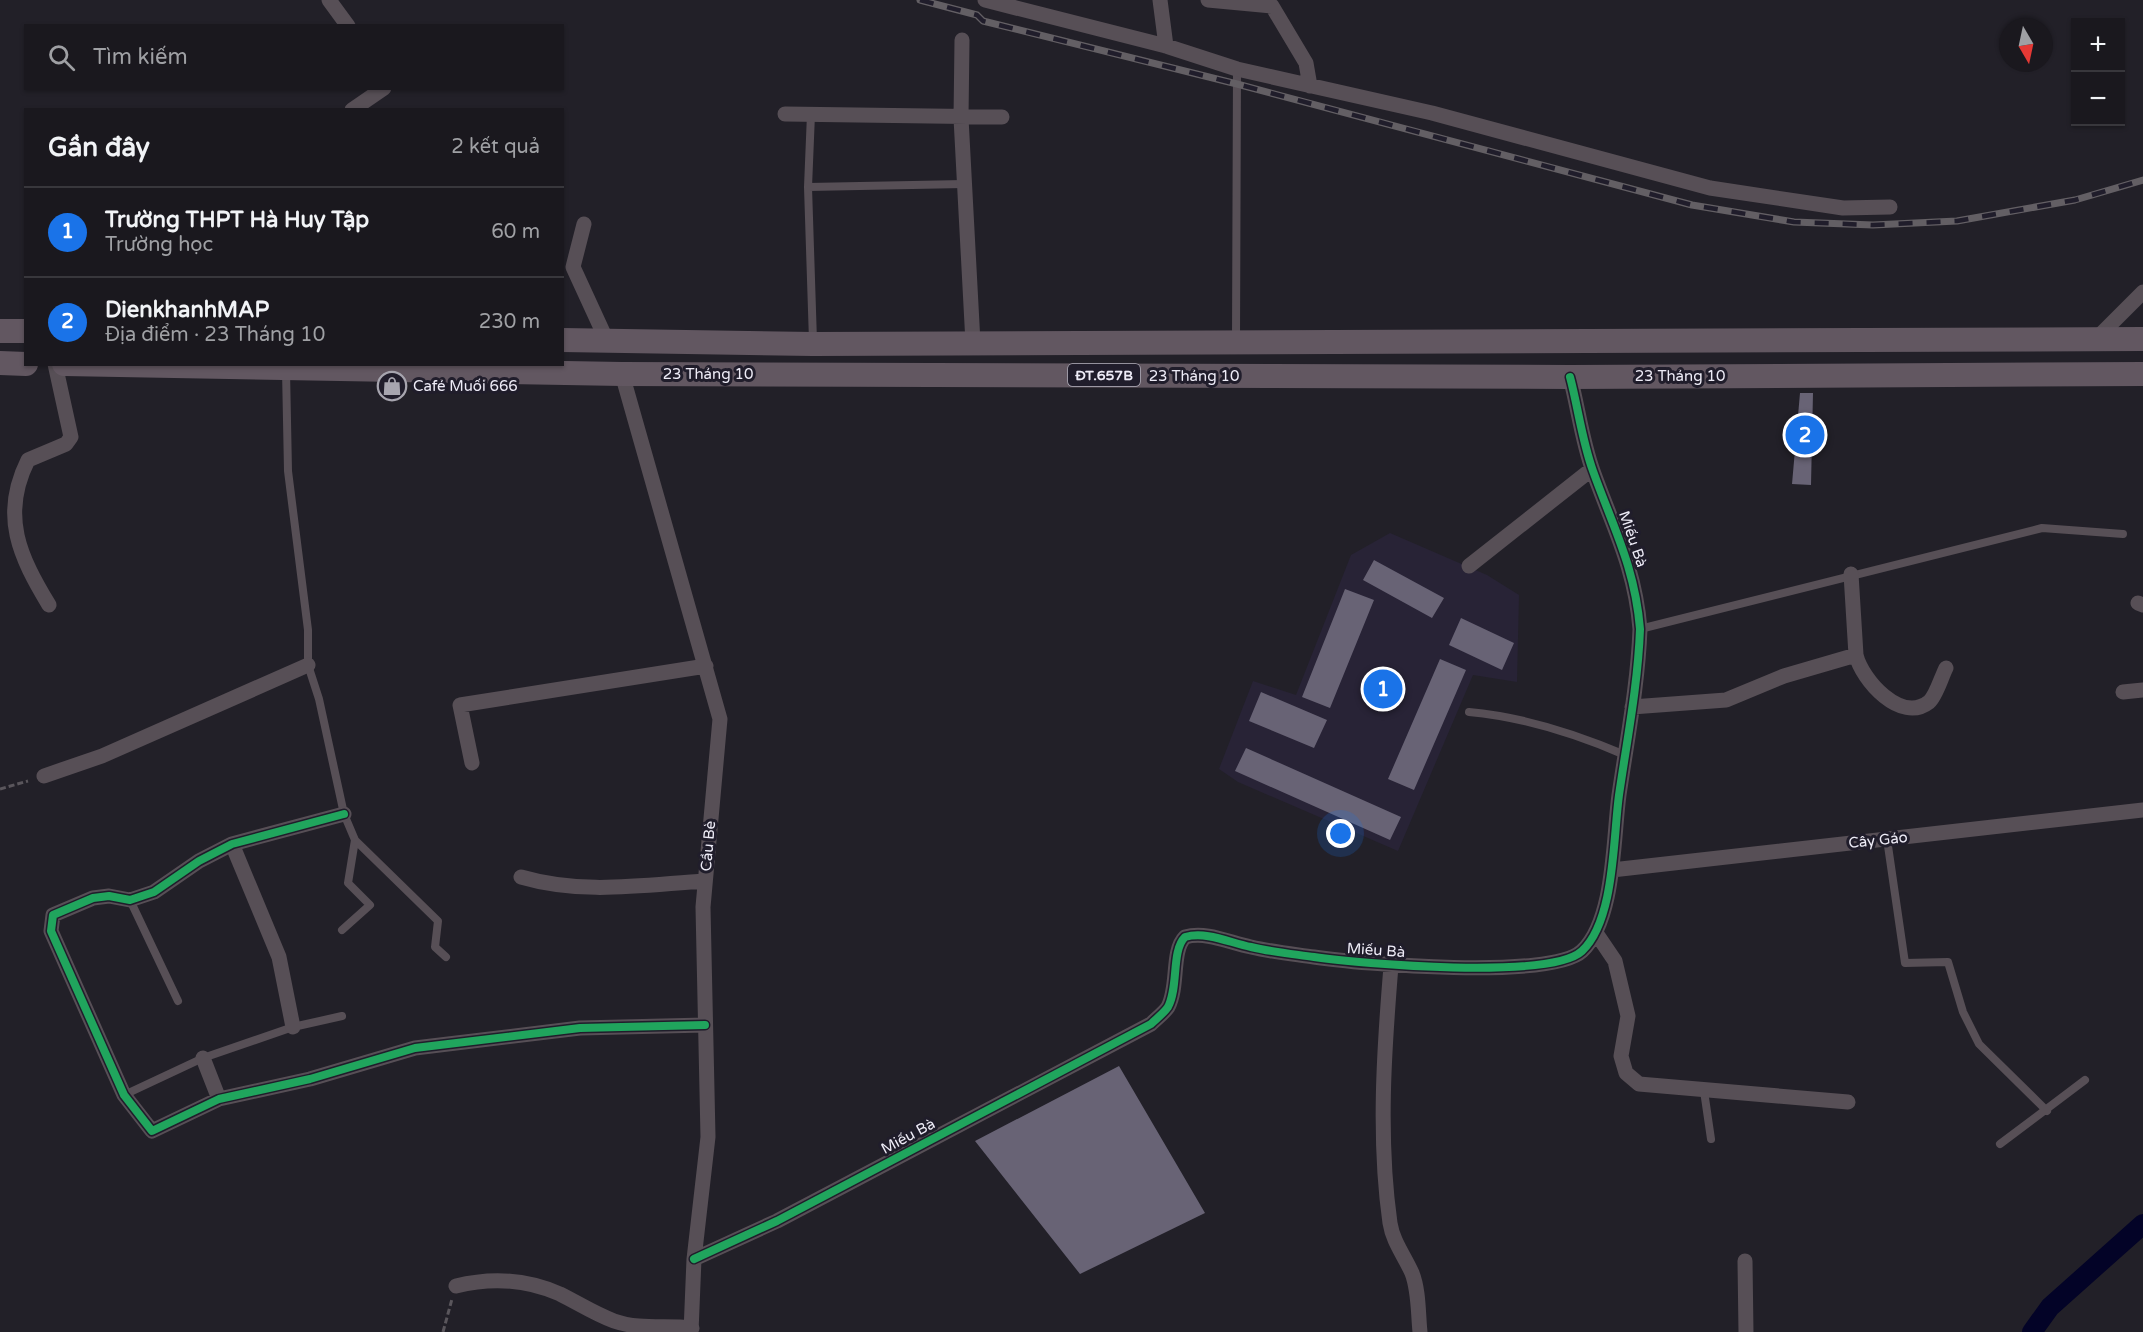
<!DOCTYPE html>
<html lang="vi">
<meta charset="utf-8">
<style>
:root{--surface:#1a181e;--page:#232127;--text:#f1f3f6;--muted:#9fa0a4;--line:#38373c;--accent:#1a73e8}
body{margin:0;font-family:"Varela Round",sans-serif;background:var(--page);color:var(--text)}
.controls{position:absolute;right:18px;top:18px;display:grid;overflow:hidden;border-radius:0px;box-shadow:0 2px 4px #0004}
.controls button{width:54px;height:54px;display:grid;place-items:center;padding:0;border:0;border-bottom:2px solid var(--line);background:var(--surface);color:var(--text);font:30px sans-serif}
.compass{position:absolute;left:1999px;top:18px;width:54px;height:54px;border-radius:50%;background:var(--surface);box-shadow:0 2px 4px #0004;rotate:171deg}
.you{position:absolute;left:1341px;top:834px;width:21px;height:21px;margin:-15px;border:4px solid #fff;border-radius:50%;background:#1a73e8;box-shadow:0 0 0 9px #1a73e833}
.badge{display:grid;place-items:center;width:39px;height:39px;border-radius:50%;background:var(--accent);color:#fff;font-size:20px;font-weight:700}
.pin{position:absolute;translate:-50% -50%;border:3px solid #fff;box-shadow:0 2px 6px #0006}
.list{margin:0;padding:0;list-style:none}
h2{display:flex;justify-content:space-between;align-items:center;height:78px;margin:0;padding:0 24px;font-size:26px}
h2 small{font-size:20px;font-weight:400;color:var(--muted)}
.list li{display:grid;grid-template-columns:39px 1fr auto;gap:18px;align-items:center;box-sizing:border-box;height:90px;padding:0 24px;border-top:2px solid var(--line)}
.list b{display:block;font-size:22px;white-space:nowrap}
.list p{margin:0;font-size:20px;white-space:nowrap;color:var(--muted)}
.list em{font-size:20px;font-style:normal;color:var(--muted)}
.icon{flex:none;width:33px;height:33px;fill:none;stroke:currentColor;stroke-width:2;stroke-linecap:round;stroke-linejoin:round}
.map{position:relative;flex:none;width:2143px;height:1332px;overflow:hidden}
.search{position:absolute;background:var(--surface);box-shadow:0 2px 4px #0004;left:24px;top:24px;width:540px;height:66px;display:flex;align-items:center;gap:15px;box-sizing:border-box;padding:0 21px;border-radius:0px;color:var(--muted);font-size:22px}
.panel{position:absolute;background:var(--surface);box-shadow:0 2px 4px #0004;left:24px;top:108px;width:540px;height:258px;border-radius:0px}
.map>svg:first-child{display:block}
.built{fill:#282336}
.lines{fill:none;stroke-linecap:round;stroke-linejoin:round}
.canal{stroke:#030327;stroke-width:20}
.building{fill:#686375}
.path{stroke:#5a565c;stroke-width:3;stroke-dasharray:6 3;stroke-linecap:butt}
.lane{stroke:#574f56;stroke-width:8}
.street{stroke:#574f56;stroke-width:15}
.primary{stroke:#625761;stroke-width:24}
.rail-casing{stroke:#635f64;stroke-width:7}
.rail{stroke:#201d2b;stroke-width:4.5;stroke-dasharray:14;stroke-linecap:butt}
.cycleway-casing{stroke:#201d2b;stroke-width:11}
.cycleway{stroke:#20a55d;stroke-width:8}
.labels{text-anchor:middle;dominant-baseline:central;stroke-width:6;stroke-linejoin:round;paint-order:stroke}
.shield{fill:#201d2b;stroke:#b0aeba;stroke-width:1.5}
.shield-label{font-size:14px;font-weight:bold;fill:#eeecf7}
.street-label{font-size:15px;fill:#eeecf7;stroke:#201d2b}
.poi-label{font-size:15px;fill:#eeecf7;stroke:#201d2b;text-anchor:start}
</style>
<div class="map">
<svg width="2143" height="1332" viewBox="0 0 2143 1332">
<rect width="100%" height="100%" fill="#222028"/>
<path class="built" d="M1390,533L1487,575L1519,595L1517,682L1473,675L1398,851L1238,782L1219,769L1253,681L1296,695L1351,555Z"/>
<g class="lines">
<path class="canal" d="M2032,1332L2050,1307L2143,1224"/>
</g>
<path class="building" d="M1800,393H1813L1811,485L1792,484Z
M1374,560L1444,598L1432,618L1363,580Z
M1345,589L1374,600L1330,708L1302,697Z
M1461,618L1514,643L1502,670L1449,645Z
M1440,659L1466,670L1414,790L1388,779Z
M1261,692L1327,720L1314,748L1249,721Z
M1246,748L1401,817L1390,840L1235,771Z
M1119,1066L1205,1213L1080,1274L975,1141Z"/>
<g class="lines">
<path class="path" d="M0,789L28,781
M443,1332L452,1299"/>
<path class="lane" d="M811,114L808,187L813,341
M808,187L964,184
M1236,340L1237,69
M286,370L288,471L308,630V665L319,699L344,814L355,840L348,883L370,905L342,930
M1640,629L2042,528L2123,534
M1469,712C1524,717 1574,733 1625,755
M1887,839L1905,963L1948,962L1963,1012L1979,1044L2047,1111
M355,840L438,921L435,947L446,957
M130,900L178,1001
M1704,1091L1711,1139
M124,1095L203,1058L293,1027L342,1016
M2000,1144L2085,1080"/>
<path class="street" d="M329,0L348,26
M985,0L1166,46L1237,69L1432,113L1710,188L1843,208L1890,207
M1160,0L1166,46
M1208,0L1272,6L1306,63L1310,86
M962,40L961,118L973,343
M352,110L384,88
M785,114L1002,117
M584,224L573,267L607,341
M2095,340L2143,292
M622,374L720,719L703,907L708,1137L694,1259L691,1332
M1469,566L1592,469
M1851,574L1856,655
M2138,603L2143,605
M49,605C20,557 0,516 28,460L66,444L71,437L55,364
M2123,692L2143,690
M1632,707L1726,700L1784,676L1856,655C1862,680 1901,724 1929,702C1936,696 1941,678 1946,668
M472,763L460,705L706,666
M44,776L102,756L308,665
M344,814L232,844L199,861L154,892L130,900L109,896L93,898L53,915L51,931L124,1095L152,1131L219,1099L310,1079L415,1048L580,1028L705,1025
M232,844L279,957L293,1027
M1612,870L2143,810
M521,877C583,895 642,885 705,881
M1596,933L1615,961L1628,1016L1621,1056L1626,1073L1639,1084L1848,1102
M1391,966C1384,1051 1378,1138 1390,1223C1393,1242 1404,1255 1412,1273C1419,1291 1418,1313 1420,1332
M203,1058L219,1099
M694,1259L777,1221L1151,1024C1156,1019 1164,1013 1168,1007C1179,986 1171,951 1185,937C1207,931 1230,943 1251,947C1272,952 1293,954 1314,957C1360,964 1551,980 1582,951C1615,920 1613,838 1619,795C1627,740 1638,684 1640,629C1635,567 1613,527 1593,471C1582,441 1578,407 1570,377
M1745,1261L1746,1332
M456,1286C492,1277 526,1279 560,1294C578,1303 595,1314 614,1321C640,1330 665,1325 692,1328"/>
<path class="primary" d="M0,331H26
M562,340L813,344L2143,339
M0,363L26,364
M64,364L622,374L1570,377L2143,374"/>
<g class="rail-casing">
<path id="rail" d="M920,0L977,15L983,21L1237,84L1692,205L1794,222L1873,225L1957,221L2075,200L2143,180"/>
</g>
<use href="#rail" class="rail"/>
<g class="cycleway-casing">
<path id="cycleway" d="M344,814L232,844L199,861L154,892L130,900L109,896L93,898L53,915L51,931L124,1095L152,1131L219,1099L310,1079L415,1048L580,1028L705,1025
M694,1259L777,1221L1151,1024C1156,1019 1164,1013 1168,1007C1179,986 1171,951 1185,937C1207,931 1230,943 1251,947C1272,952 1293,954 1314,957C1360,964 1551,980 1582,951C1615,920 1613,838 1619,795C1627,740 1638,684 1640,629C1635,567 1613,527 1593,471C1582,441 1578,407 1570,377"/>
</g>
<use href="#cycleway" class="cycleway"/>
</g>
<defs>
<g id="shop-ring" transform="scale(1.5)"><circle r="9.5" fill="#201d2b" stroke="#a7a5af" stroke-width="1.5"/><path d="M-5-2.5h2.3a2.7 3.5 0 0 1 5.4 0H5L5.5 6h-11ZM-1.5-2.5h3a1.5 2.3 0 0 0-3 0Z" fill="#a7a5af"/></g>
</defs>
<g fill-rule="evenodd">
<use href="#shop-ring" x="392" y="386"/>
</g>
<g class="labels">
<rect class="shield" x="1068" y="364" width="72" height="22" rx="4.5"/>
<g class="shield-label">
<text x="1104" y="375">ĐT.657B</text>
</g>
<g class="street-label">
<text x="708" y="374">23 Tháng 10</text>
<text x="1194" y="376">23 Tháng 10</text>
<text x="1680" y="376">23 Tháng 10</text>
<text transform="translate(1633 539) rotate(71)">Miếu Bà</text>
<text transform="translate(1878 840) rotate(-6)">Cây Gáo</text>
<text transform="translate(708 846) rotate(-85)">Cầu Bè</text>
<text transform="translate(1376 950) rotate(4)">Miếu Bà</text>
<text transform="translate(908 1136) rotate(-28)">Miếu Bà</text>
</g>
<g class="poi-label">
<text x="413" y="386">Café Muối 666</text>
</g>
</g>
</svg>
<div class="controls">
<button>+</button>
<button>−</button>
</div>
<svg class="compass" viewBox="-18 -18 36 36"><path d="M0-13l5 13h-10z" fill="#e53935"/><path d="M0 13l5-13h-10z" fill="#9fa0a4"/></svg>
<div class="you"></div>
<div class="pin badge" style="left:1383px;top:689px">1</div>
<div class="pin badge" style="left:1805px;top:435px">2</div>
<div class="search"><svg class="icon" aria-label="search" viewBox="0 0 24 24"><circle cx="10" cy="10" r="6"/><path d="M15 15l6 6"/></svg>Tìm kiếm</div>
<section class="panel">
<h2>Gần đây<small>2 kết quả</small></h2>
<ul class="list">
<li><span class="badge">1</span><div><b>Trường THPT Hà Huy Tập</b><p>Trường học</p></div><em>60 m</em></li>
<li><span class="badge">2</span><div><b>DienkhanhMAP</b><p>Địa điểm · 23 Tháng 10</p></div><em>230 m</em></li>
</ul>
</section>
</div>
